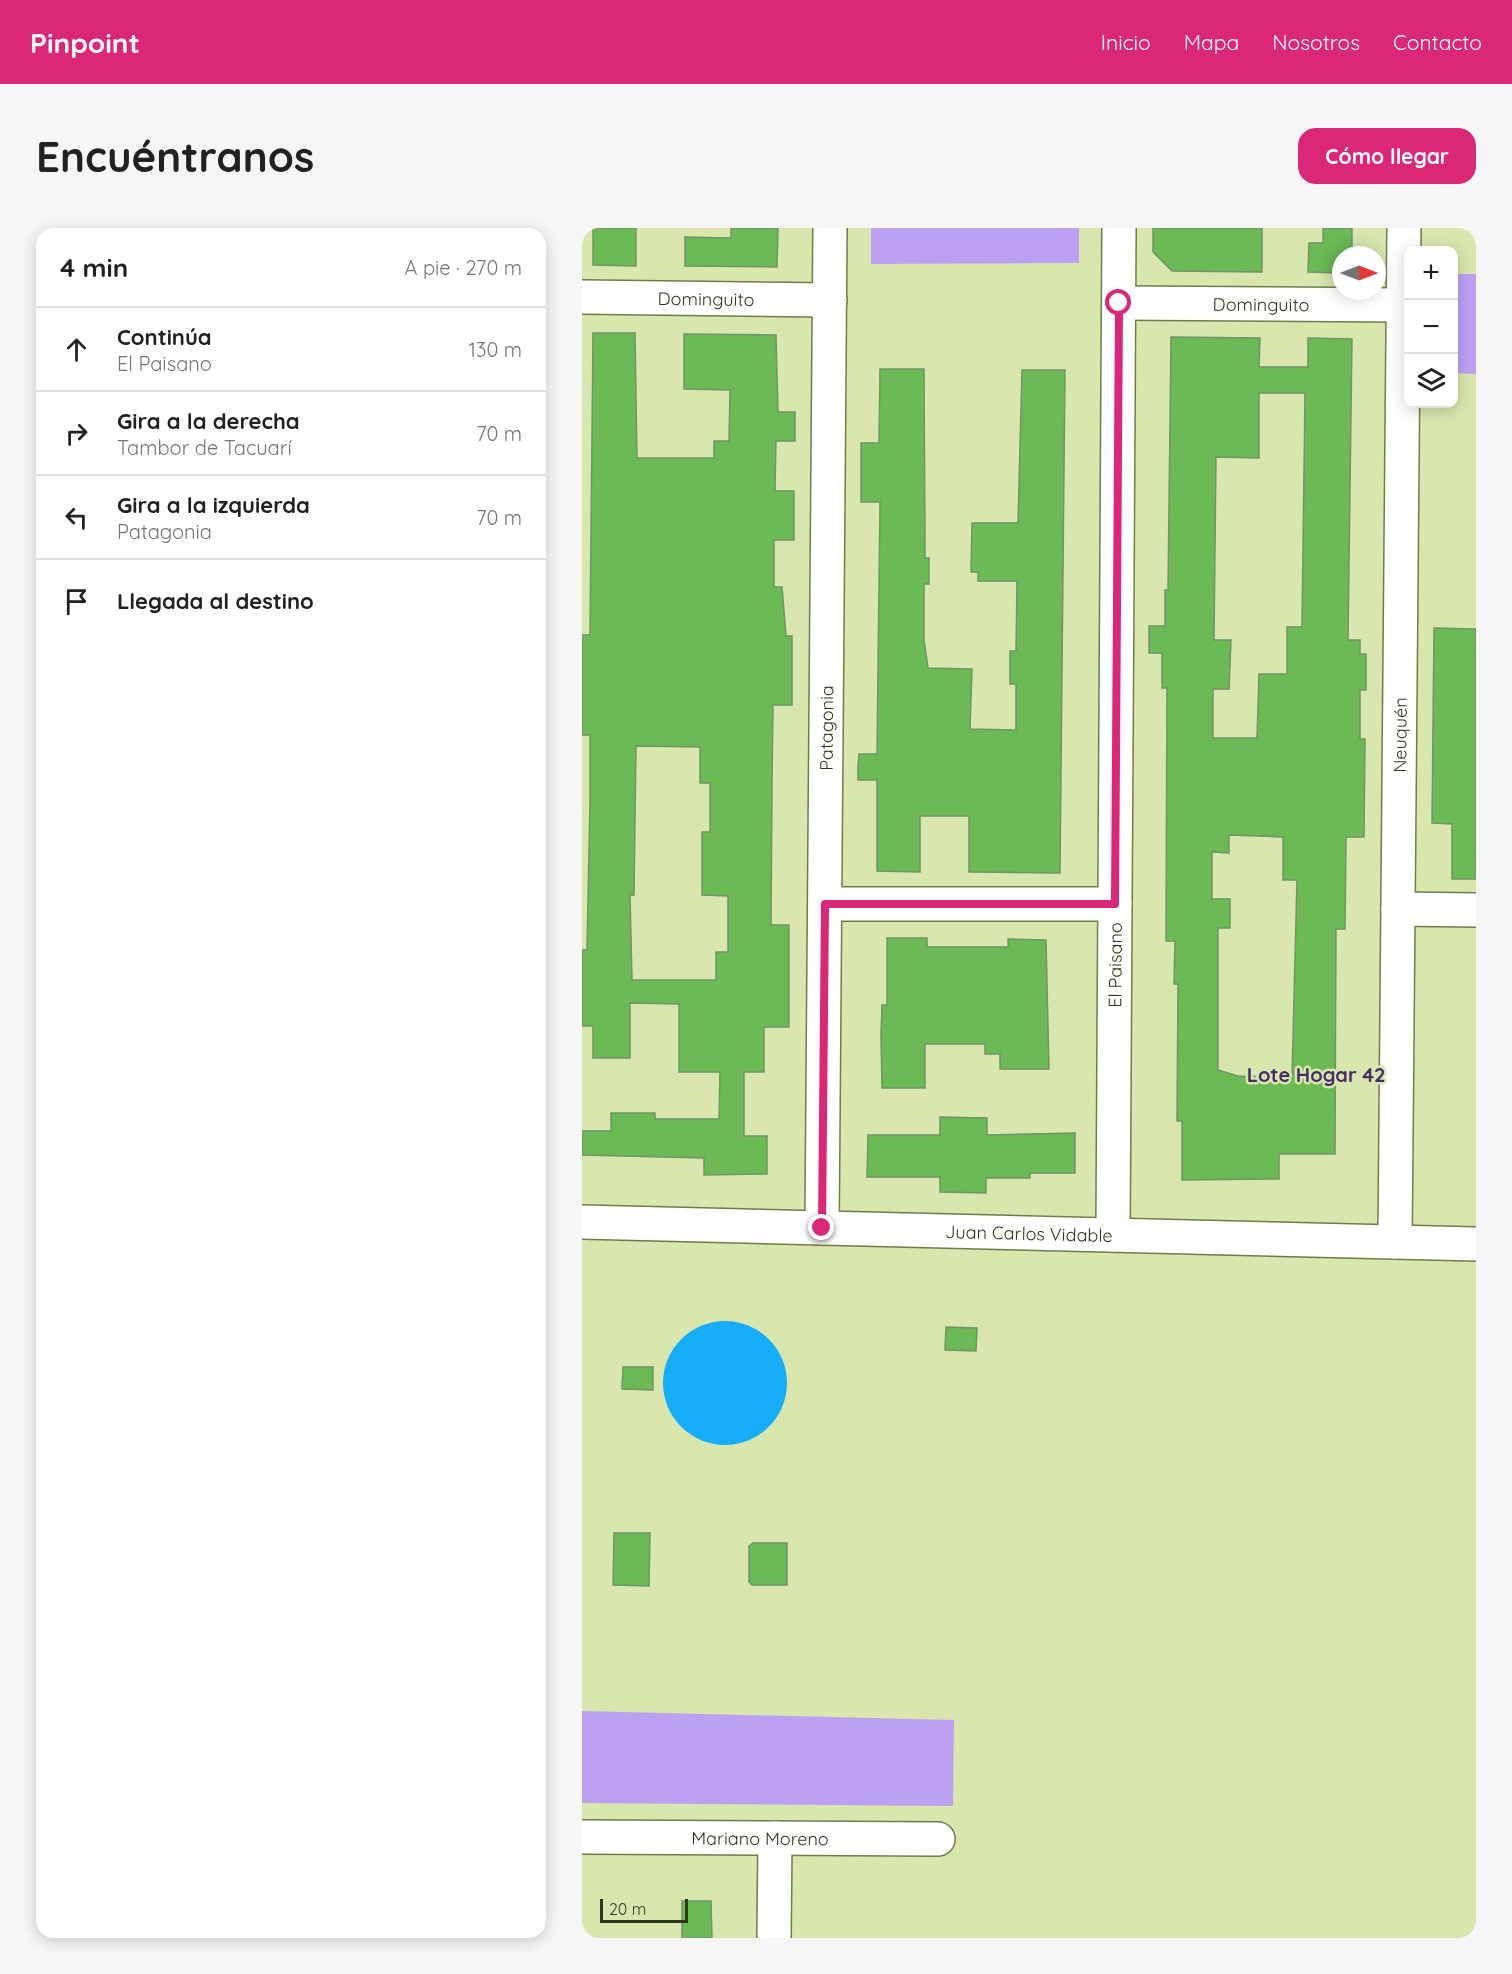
<!DOCTYPE html>
<html lang="es">
<meta charset="utf-8">
<style>
:root{--surface:#fff;--page:#f6f6f6;--text:#202124;--muted:#757577;--line:#e0e0e0;--accent:#db2777}
body{margin:0;font-family:Quicksand,sans-serif;background:var(--page);color:var(--text)}
.controls{position:absolute;right:18px;top:18px;display:grid;overflow:hidden;border-radius:12px;box-shadow:0 3px 15px #0003}
.controls button{width:54px;height:54px;display:grid;place-items:center;padding:0;border:0;border-bottom:2px solid var(--line);background:var(--surface);color:var(--text);font:30px sans-serif}
.compass{position:absolute;left:750px;top:18px;width:54px;height:54px;border-radius:50%;background:var(--surface);box-shadow:0 3px 15px #0003;rotate:90deg}
.scale{position:absolute;left:18px;bottom:15px;width:88px;box-sizing:border-box;padding-left:6px;border:3px solid #313720;border-top:0;font-size:16px;line-height:21px;white-space:nowrap;color:#313720;-webkit-text-stroke:4px #d9e7af;paint-order:stroke}
.stop{position:absolute;width:18px;height:18px;margin:-14px;border:4px solid #db2777;border-radius:50%;background:#fff}
.stop.end{background:#db2777;border-color:#fff;box-shadow:0 2px 6px #0008}
.list{margin:0;padding:0;list-style:none}
h2{display:flex;justify-content:space-between;align-items:center;height:78px;margin:0;padding:0 24px;font-size:26px}
h2 small{font-size:20px;font-weight:400;color:var(--muted)}
.list li{display:grid;grid-template-columns:39px 1fr auto;gap:18px;align-items:center;box-sizing:border-box;height:84px;padding:0 24px;border-top:2px solid var(--line)}
.list b{display:block;font-size:22px;white-space:nowrap}
.list p{margin:0;font-size:20px;white-space:nowrap;color:var(--muted)}
.list em{font-size:20px;font-style:normal;color:var(--muted)}
.icon{flex:none;width:33px;height:33px;fill:none;stroke:currentColor;stroke-width:2;stroke-linecap:round;stroke-linejoin:round}
.map{position:relative;flex:none;width:894px;height:1710px;overflow:hidden;border-radius:18px}
header{display:flex;align-items:center;gap:36px;box-sizing:border-box;height:84px;padding:0 30px;background:var(--accent);color:#fff}
header strong{font-size:28px}
nav{display:flex;gap:33px;margin-inline-start:auto;font-size:21px}
.intro{display:flex;align-items:center;justify-content:space-between;box-sizing:border-box;height:144px;padding:0 36px}
h1{margin:0;font-size:42px}
.button{padding:15px 27px;border-radius:18px;background:var(--accent);color:#fff;font-size:21px;font-weight:700}
main{display:flex;gap:36px;padding:0 36px}
aside{flex:1;background:var(--surface);border-radius:18px;box-shadow:0 3px 15px #0003}
.map>svg:first-child{display:block}
.green{fill:#bca0f2}
.water{fill:#18adf8}
.building{fill:#6bba56;stroke:#719468;stroke-width:1.5;fill-rule:evenodd}
.lines{fill:none;stroke-linecap:round;stroke-linejoin:round}
.street-casing{stroke:#707c48;stroke-width:36}
.street{stroke:#fff;stroke-width:33}
.route{stroke:#db2777;stroke-width:8}
.labels{text-anchor:middle;dominant-baseline:central;stroke-width:5;stroke-linejoin:round;paint-order:stroke}
.street-label{font-size:18px;fill:#313720;stroke:#d9e7af}
.neighbourhood-label{font-size:20px;font-weight:bold;fill:#442d68;stroke:#d9e7af}
</style>
<header>
<strong>Pinpoint</strong>
<nav><a>Inicio</a><a>Mapa</a><a>Nosotros</a><a>Contacto</a></nav>
</header>
<div class="intro"><h1>Encuéntranos</h1><a class="button">Cómo llegar</a></div>
<main>
<aside>
<h2>4 min<small>A pie · 270 m</small></h2>
<ul class="list">
<li><svg class="icon" aria-label="ahead" viewBox="0 0 24 24"><path d="M12 20V5M6 11l6-6 6 6"/></svg><div><b>Continúa</b><p>El Paisano</p></div><em>130 m</em></li>
<li><svg class="icon" aria-label="right" viewBox="0 0 24 24"><path d="M7 20v-9h11M14 6l5 5-5 5"/></svg><div><b>Gira a la derecha</b><p>Tambor de Tacuarí</p></div><em>70 m</em></li>
<li><svg class="icon" aria-label="left" viewBox="0 0 24 24"><path d="M17 20v-9H6M10 6l-5 5 5 5"/></svg><div><b>Gira a la izquierda</b><p>Patagonia</p></div><em>70 m</em></li>
<li><svg class="icon" aria-label="arrive" viewBox="0 0 24 24"><path d="M6 21V4h12l-3 4 3 4H6"/></svg><div><b>Llegada al destino</b></div></li>
</ul>
</aside>
<div class="map">
<svg width="894" height="1710" viewBox="0 0 894 1710">
<rect width="100%" height="100%" fill="#d9e7af"/>
<path class="green" d="M289,0H497V35L289,36Z
M872,46H894V146L872,145Z
M0,1483L372,1492L371,1578L0,1575Z"/>
<path class="water" d="M81 1155a62 62 0 1 1 124 0a62 62 0 1 1-124 0Z"/>
<path class="building" d="M11,0H54V38L11,37Z
M149,0H196L195,39L103,38V9L149,10Z
M571,0H680V44L590,43L571,24Z
M741,0H770V27H759V45L726,44L727,15H741Z
M11,105H53L55,230H132V213H147L148,162L102,161V106L194,107L196,184H213V213H194L193,263H212V312H192V359H200L204,408H210V477H191L190,556L189,697H207V799H182V844H162V908H185V946L122,947V930L0,927V903H29V885H73V891H137L138,844H97V776L48,775V830H11V798H0V722H5L8,573V507H0V407H8ZM54,518L118,519V555H128V604H120V667L146,668V724H134V752H50L48,667H52Z
M589,109L678,110L677,139H726V110L770,111L766,412H778V426H784V462H778V511H783L782,609H764L763,701H754L753,926H697V951L600,952V893H595L596,756H592L593,713H584L585,460H580V425H567V398H583V362H586ZM677,165H723L720,399H705V446H677L675,510H631V461H647L649,412H632L634,229L677,230ZM647,607L701,609V652H715L710,849L656,848L636,842V700H648V671H630V624L647,625Z
M298,141H342L343,313V330H347V356H342V412L346,440L390,441L388,501L434,502V456H428V423H434L435,353H396V344H389L390,295H436L440,142H483L478,645L387,644V588H338V644L295,643V552H276V538L277,526H295L298,274H279V215H297Z
M852,400L894,401V651H870V596L850,595Z
M305,710H345V719H426V711L464,712L467,841H418V826H403V816H343V860H300L299,808L300,777H305Z
M358,889L405,890V907L493,905V945H448V950H404V965L358,964V949H285L286,907H358Z
M364,1099L395,1100L394,1123L363,1122Z
M41,1139H71V1162L40,1161Z
M32,1305H68L67,1358L31,1357Z
M171,1315H205V1357H170L167,1354V1318Z
M100,1673H129L130,1710H100Z"/>
<g class="lines">
<g class="street-casing">
<g id="street">
<path id="s1" d="M0,69L248,72"/>
<path id="s2" d="M537,75L822,77"/>
<path d="M243,676H533"/>
<path d="M816,681L894,682"/>
<path id="s3" d="M0,994L894,1016"/>
<path id="s4" d="M240,1000L248,0"/>
<path id="s5" d="M531,1007L537,0"/>
<path id="s6" d="M813,1014L822,0"/>
<path id="s7" d="M0,1609L356,1611"/>
<path d="M192,1710L193,1610"/>
</g>
</g>
<use href="#street" class="street"/>
</g>
<g class="lines">
<path class="route" d="M240,1000L243,676H533L537,75"/>
</g>
<g class="labels">
<g class="street-label">
<text stroke="none"><textPath href="#s1" startOffset="124">Dominguito</textPath></text>
<text stroke="none"><textPath href="#s2" startOffset="142">Dominguito</textPath></text>
<text stroke="none"><textPath href="#s4" startOffset="500">Patagonia</textPath></text>
<text stroke="none"><textPath href="#s6" startOffset="507">Neuquén</textPath></text>
<text stroke="none"><textPath href="#s5" startOffset="270">El Paisano</textPath></text>
<text stroke="none"><textPath href="#s3" startOffset="447">Juan Carlos Vidable</textPath></text>
<text stroke="none"><textPath href="#s7" startOffset="178">Mariano Moreno</textPath></text>
</g>
<g class="neighbourhood-label">
<text x="734" y="846">Lote Hogar 42</text>
</g>
</g>
</svg>
<div class="controls">
<button>+</button>
<button>−</button>
<button><svg class="icon" aria-label="layers" viewBox="0 0 24 24"><path d="M12 4l9 5-9 5-9-5zM3 14l9 5 9-5"/></svg></button>
</div>
<svg class="compass" viewBox="-18 -18 36 36"><path d="M0-13l5 13h-10z" fill="#e53935"/><path d="M0 13l5-13h-10z" fill="#757577"/></svg>
<div class="scale">20 m</div>
<div class="stop" style="left:537px;top:75px"></div>
<div class="stop end" style="left:240px;top:1000px"></div>
</div>
</main>
